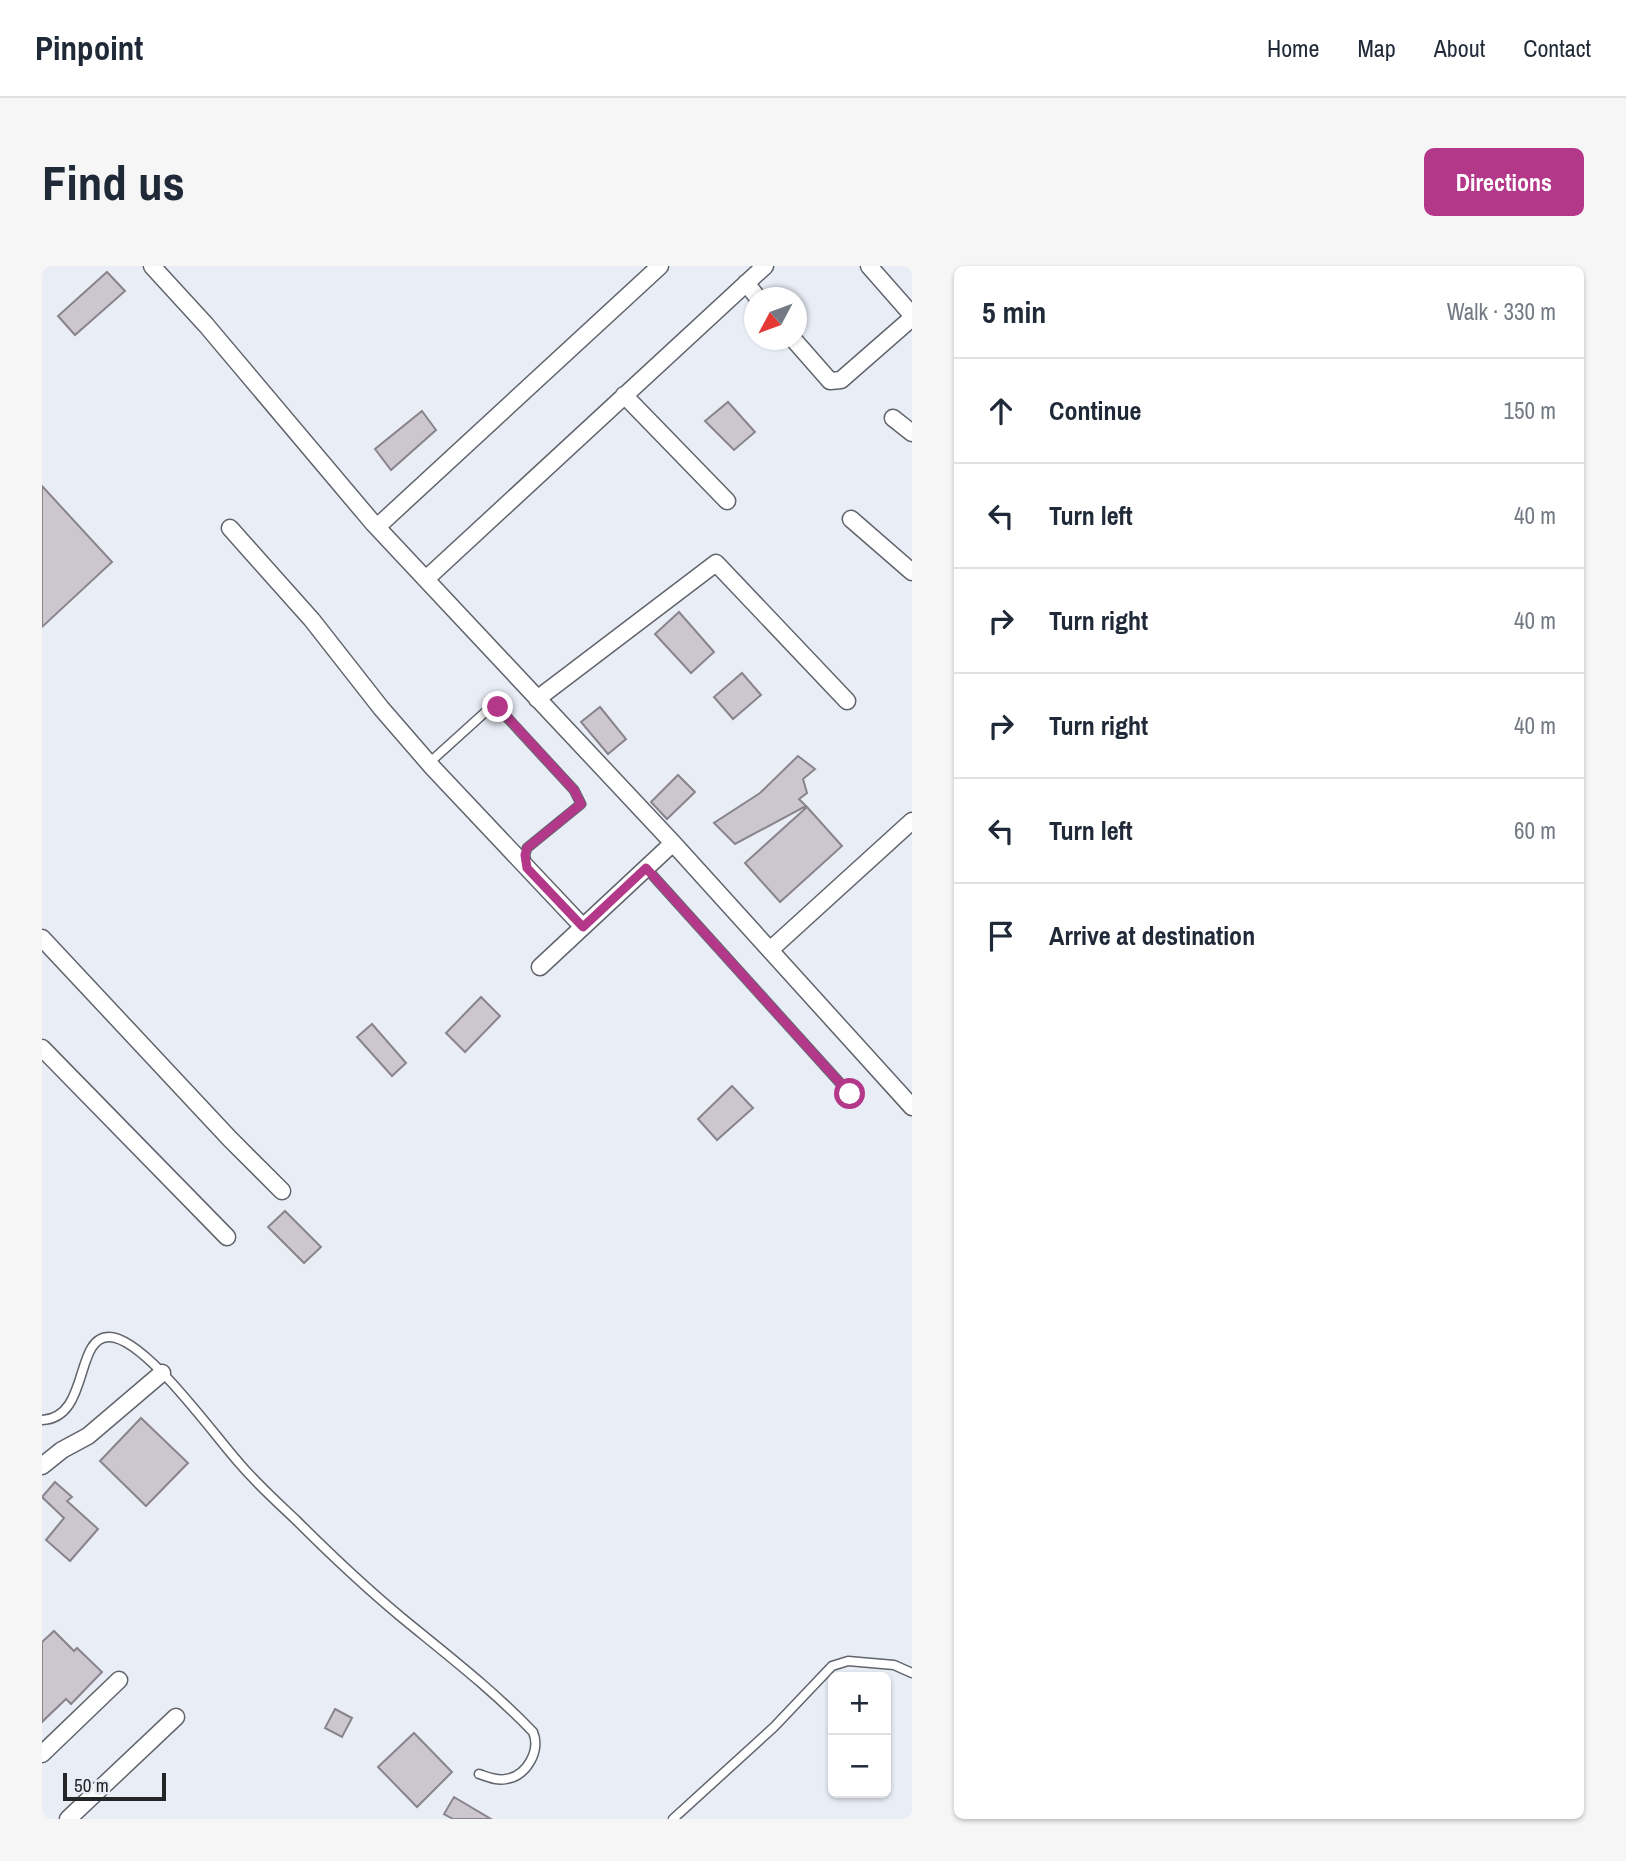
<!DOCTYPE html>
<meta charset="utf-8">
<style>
:root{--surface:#fff;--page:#f6f6f7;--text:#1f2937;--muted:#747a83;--line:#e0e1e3;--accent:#b33889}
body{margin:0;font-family:"Archivo Narrow",sans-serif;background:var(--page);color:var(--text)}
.controls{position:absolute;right:21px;bottom:21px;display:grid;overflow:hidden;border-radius:10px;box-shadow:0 2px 5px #0004}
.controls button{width:63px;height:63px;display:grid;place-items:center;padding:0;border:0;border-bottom:2px solid var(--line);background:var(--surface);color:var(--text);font:35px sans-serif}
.compass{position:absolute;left:702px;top:21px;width:63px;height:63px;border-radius:50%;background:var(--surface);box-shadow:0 2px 5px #0004;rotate:229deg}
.scale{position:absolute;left:21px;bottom:18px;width:103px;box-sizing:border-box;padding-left:7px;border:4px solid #242529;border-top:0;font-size:19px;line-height:24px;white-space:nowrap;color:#242529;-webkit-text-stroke:5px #e9edf6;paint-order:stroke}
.stop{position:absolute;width:21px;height:21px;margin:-16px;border:5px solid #b33889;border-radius:50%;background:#fff}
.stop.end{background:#b33889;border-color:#fff;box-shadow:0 2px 7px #0008}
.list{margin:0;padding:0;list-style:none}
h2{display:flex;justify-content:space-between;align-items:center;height:91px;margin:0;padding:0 28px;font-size:30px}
h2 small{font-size:23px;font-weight:400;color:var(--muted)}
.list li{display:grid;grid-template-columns:46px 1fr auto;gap:21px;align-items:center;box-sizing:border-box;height:105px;padding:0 28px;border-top:2px solid var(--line)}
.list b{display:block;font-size:26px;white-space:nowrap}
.list em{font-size:23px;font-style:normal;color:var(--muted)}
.icon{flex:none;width:38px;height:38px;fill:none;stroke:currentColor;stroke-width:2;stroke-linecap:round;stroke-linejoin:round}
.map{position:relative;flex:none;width:870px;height:1553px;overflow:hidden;border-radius:10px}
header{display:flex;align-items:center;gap:42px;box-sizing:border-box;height:98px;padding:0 35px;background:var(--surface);border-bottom:2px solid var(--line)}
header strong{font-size:33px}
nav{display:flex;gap:38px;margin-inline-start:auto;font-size:24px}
.intro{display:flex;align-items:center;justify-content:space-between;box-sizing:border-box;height:168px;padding:0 42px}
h1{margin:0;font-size:49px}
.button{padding:18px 32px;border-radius:10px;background:var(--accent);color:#fff;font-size:24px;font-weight:700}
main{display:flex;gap:42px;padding:0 42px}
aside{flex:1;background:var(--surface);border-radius:10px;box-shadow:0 2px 5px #0004}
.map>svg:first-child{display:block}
.building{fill:#ccc7cf;stroke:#89848c;stroke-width:2}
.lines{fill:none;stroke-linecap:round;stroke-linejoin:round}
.lane-casing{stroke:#61646c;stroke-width:11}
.street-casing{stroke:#61646c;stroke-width:19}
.lane{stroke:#fff;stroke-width:8}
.street{stroke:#fff;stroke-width:16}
.route{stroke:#b33889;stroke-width:9}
</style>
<header>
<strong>Pinpoint</strong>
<nav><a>Home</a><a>Map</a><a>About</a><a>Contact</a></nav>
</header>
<div class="intro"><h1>Find us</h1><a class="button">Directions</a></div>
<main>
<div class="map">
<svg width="870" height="1553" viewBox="0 0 870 1553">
<rect width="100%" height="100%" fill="#e9edf6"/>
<path class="building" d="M65,6L83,25L33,69L16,50Z
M686,136L713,166L692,184L663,155Z
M380,145L394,164L349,204L333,183Z
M0,220L70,296L0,361Z
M637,346L672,386L649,407L613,368Z
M700,407L719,429L691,453L672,431Z
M558,441L584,473L566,488L539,456Z
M756,490L773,503L761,513L765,527L757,533L764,540L693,578L672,557L718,527Z
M636,509L653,526L625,553L609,536Z
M765,541L800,580L738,636L703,597Z
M439,731L458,750L423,786L404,767Z
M330,758L364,797L350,810L315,771Z
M690,820L711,842L675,874L656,853Z
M243,945L279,981L262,997L226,961Z
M99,1152L146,1197L104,1240L58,1195Z
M13,1216L30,1231L25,1235L56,1263L28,1295L4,1274L22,1252L0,1231Z
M12,1365L32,1385L35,1382L60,1406L29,1438L24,1433L0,1456V1376Z
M293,1443L310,1452L300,1471L283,1462Z
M372,1467L410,1506L375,1541L336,1501Z
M412,1531L449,1553H411L402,1548Z"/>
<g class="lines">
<g class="lane-casing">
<path id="lane" d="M387,497L450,440L455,441L461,447L532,524L539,538L485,582L483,589L485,599
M604,602L808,828
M0,1154C48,1152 32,1071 67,1071C103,1071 174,1172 198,1198C215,1218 235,1236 254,1254C288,1288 323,1321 359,1351C404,1388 451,1424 491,1466C499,1484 485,1510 464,1513C455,1515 446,1511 437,1508
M631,1553L732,1461L790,1400L806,1395L852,1399L870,1407"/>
</g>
<g class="street-casing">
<path id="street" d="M110,0L164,59L331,257L631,577L870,841
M827,0L870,49
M704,17L716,32
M752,74L788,115L799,114L870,52
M582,129L685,235
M851,152L870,167
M809,253L870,306
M335,261L618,0
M188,262L270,354L339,442L391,502L541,661
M384,313L723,0
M495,433L674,297L805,435
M0,672L188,873L240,925
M728,684L870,555
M498,701L631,577
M0,782L185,971
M0,1200L20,1184L46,1170L120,1107
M0,1488L77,1414
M26,1553L134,1451"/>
</g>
<use href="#lane" class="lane"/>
<use href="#street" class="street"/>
</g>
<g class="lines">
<path class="route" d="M456,441L532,524L539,538L485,582L483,589L485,602L541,661L604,602L808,828"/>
</g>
</svg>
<div class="controls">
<button>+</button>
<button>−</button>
</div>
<svg class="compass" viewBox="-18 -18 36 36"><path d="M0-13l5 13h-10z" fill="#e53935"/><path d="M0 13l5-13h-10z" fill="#747a83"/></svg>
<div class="scale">50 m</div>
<div class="stop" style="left:808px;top:828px"></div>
<div class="stop end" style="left:456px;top:441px"></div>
</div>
<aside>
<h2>5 min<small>Walk · 330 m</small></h2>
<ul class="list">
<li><svg class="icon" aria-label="ahead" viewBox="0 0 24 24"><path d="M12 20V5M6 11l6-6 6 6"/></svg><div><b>Continue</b></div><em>150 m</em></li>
<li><svg class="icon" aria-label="left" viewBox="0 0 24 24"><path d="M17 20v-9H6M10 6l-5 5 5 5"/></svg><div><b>Turn left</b></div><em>40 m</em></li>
<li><svg class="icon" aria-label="right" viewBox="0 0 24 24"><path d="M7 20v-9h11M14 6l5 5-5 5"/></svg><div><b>Turn right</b></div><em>40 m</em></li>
<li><svg class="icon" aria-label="right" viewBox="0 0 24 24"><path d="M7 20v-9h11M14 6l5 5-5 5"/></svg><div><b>Turn right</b></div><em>40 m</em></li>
<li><svg class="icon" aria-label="left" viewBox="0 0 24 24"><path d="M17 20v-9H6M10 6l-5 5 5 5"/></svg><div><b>Turn left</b></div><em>60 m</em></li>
<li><svg class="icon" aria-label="arrive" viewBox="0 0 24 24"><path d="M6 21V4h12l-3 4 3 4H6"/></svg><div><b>Arrive at destination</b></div></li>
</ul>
</aside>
</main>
